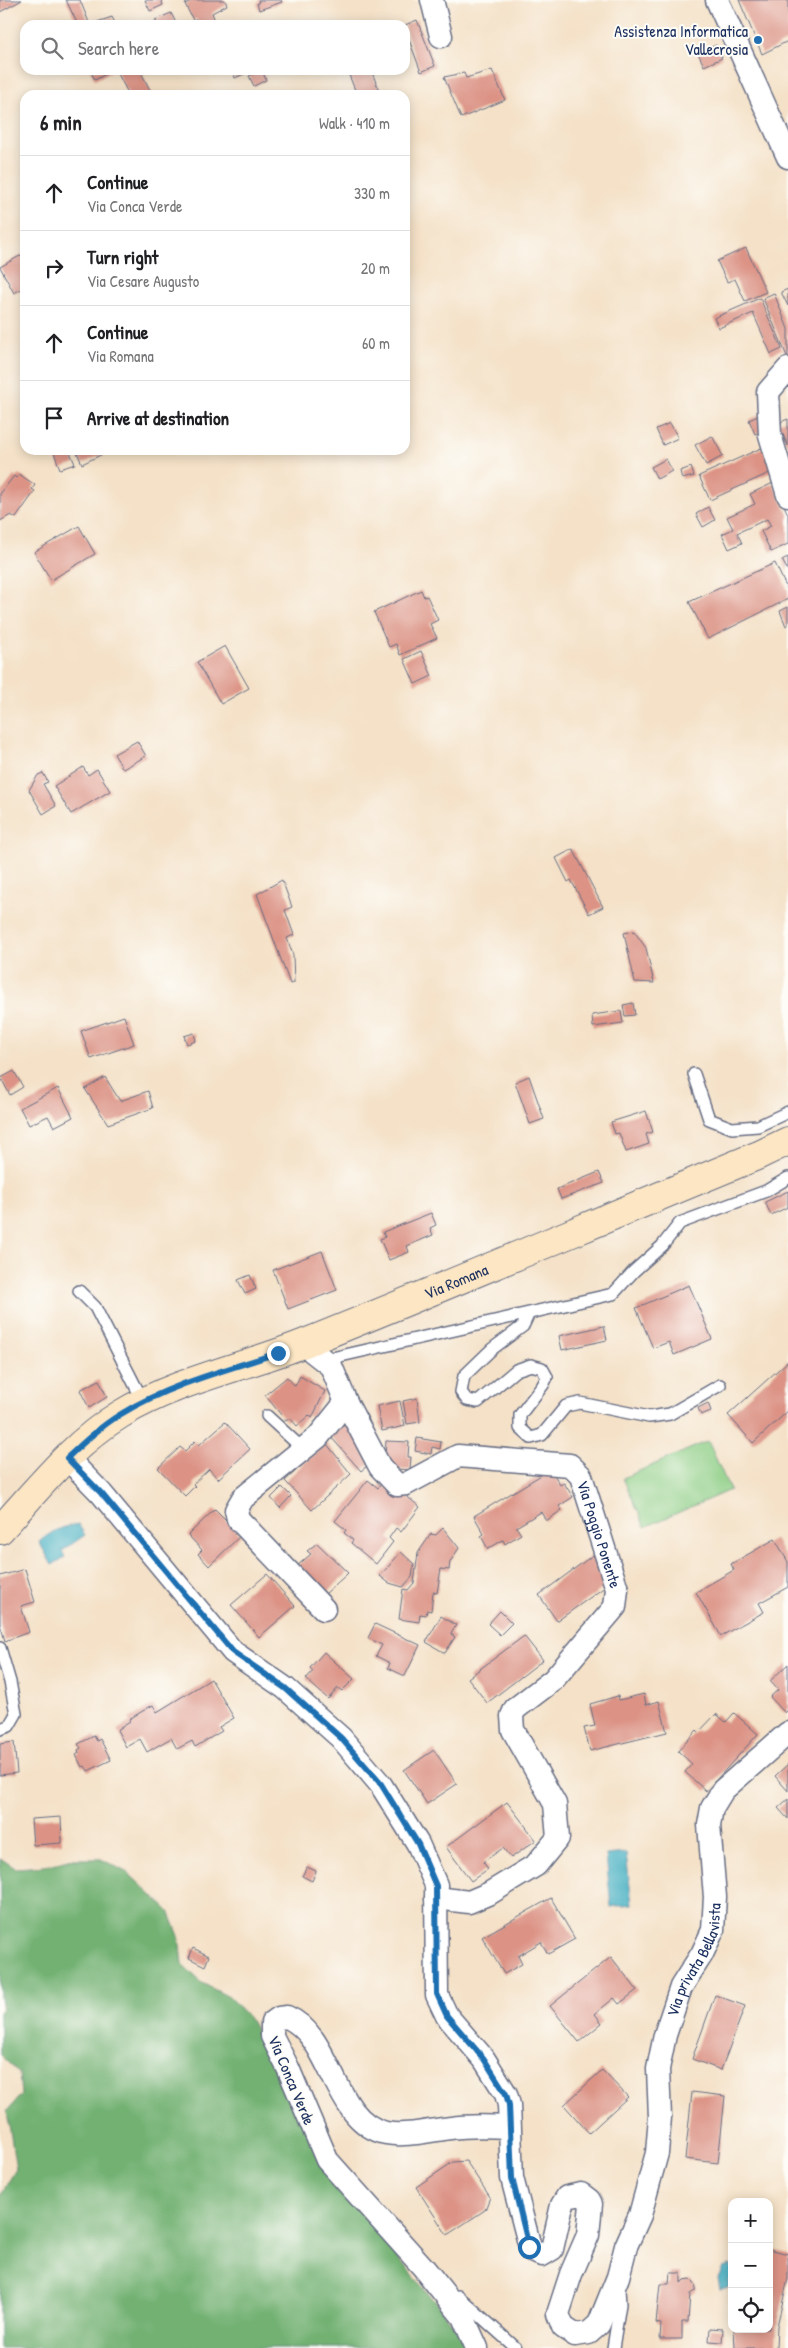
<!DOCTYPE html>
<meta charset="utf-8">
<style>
:root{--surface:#fff;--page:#f6f6f6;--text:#202124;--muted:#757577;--line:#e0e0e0}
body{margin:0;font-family:"Patrick Hand",sans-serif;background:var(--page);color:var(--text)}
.controls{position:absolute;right:15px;bottom:15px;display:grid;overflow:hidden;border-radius:10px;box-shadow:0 2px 12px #0003}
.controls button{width:45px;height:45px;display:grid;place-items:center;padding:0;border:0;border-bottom:1px solid var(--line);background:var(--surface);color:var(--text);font:25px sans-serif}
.stop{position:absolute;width:15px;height:15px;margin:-11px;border:4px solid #1f6fb2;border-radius:50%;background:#fff}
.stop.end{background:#1f6fb2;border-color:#fff;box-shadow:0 1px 5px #0008}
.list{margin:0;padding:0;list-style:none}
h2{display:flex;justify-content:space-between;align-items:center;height:65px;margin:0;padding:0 20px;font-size:21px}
h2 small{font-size:16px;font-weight:400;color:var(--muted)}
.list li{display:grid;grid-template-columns:32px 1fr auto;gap:15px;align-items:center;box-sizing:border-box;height:75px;padding:0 20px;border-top:1px solid var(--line)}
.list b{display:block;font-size:19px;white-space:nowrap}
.list p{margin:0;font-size:16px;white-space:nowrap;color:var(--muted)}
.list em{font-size:16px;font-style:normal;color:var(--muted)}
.icon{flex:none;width:28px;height:28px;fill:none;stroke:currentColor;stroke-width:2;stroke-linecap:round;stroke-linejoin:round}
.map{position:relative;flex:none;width:788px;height:2348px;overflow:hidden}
.search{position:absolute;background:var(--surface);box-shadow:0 2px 12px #0003;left:20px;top:20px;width:390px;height:55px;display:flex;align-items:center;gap:12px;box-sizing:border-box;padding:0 18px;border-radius:15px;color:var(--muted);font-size:19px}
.panel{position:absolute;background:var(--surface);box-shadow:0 2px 12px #0003;left:20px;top:90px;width:390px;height:365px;border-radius:15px}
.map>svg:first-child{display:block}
.green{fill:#8dce85;stroke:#547e72}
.forest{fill:#72b172;stroke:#467068}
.water{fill:#42aec1;stroke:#2e6e90}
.building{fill:#dc9385}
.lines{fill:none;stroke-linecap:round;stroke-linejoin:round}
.lane-casing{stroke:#676d83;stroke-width:14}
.street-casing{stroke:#676d83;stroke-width:25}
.secondary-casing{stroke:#676d83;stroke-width:30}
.lane{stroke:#fff;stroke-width:11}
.street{stroke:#fff;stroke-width:22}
.secondary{stroke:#fce6c4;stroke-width:28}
.route{stroke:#1f6fb2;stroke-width:6}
.poi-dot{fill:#1f6fb2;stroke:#fdfcf7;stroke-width:2}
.labels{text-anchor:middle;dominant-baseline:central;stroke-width:4;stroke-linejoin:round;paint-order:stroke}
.poi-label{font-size:16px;fill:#1b2f5e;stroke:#fdfcf7;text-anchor:end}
.street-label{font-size:16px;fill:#1b2f5e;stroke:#fdfcf7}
</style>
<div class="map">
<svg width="788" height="2348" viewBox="0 0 788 2348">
<rect width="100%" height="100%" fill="#fdfcf7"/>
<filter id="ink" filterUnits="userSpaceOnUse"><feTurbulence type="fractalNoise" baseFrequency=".02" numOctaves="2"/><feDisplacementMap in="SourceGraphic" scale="10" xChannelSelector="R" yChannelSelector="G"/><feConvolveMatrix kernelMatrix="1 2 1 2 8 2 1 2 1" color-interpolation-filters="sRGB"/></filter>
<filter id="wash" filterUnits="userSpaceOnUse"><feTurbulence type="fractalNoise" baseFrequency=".0096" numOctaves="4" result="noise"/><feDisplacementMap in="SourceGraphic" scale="20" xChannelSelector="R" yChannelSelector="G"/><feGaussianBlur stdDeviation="1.12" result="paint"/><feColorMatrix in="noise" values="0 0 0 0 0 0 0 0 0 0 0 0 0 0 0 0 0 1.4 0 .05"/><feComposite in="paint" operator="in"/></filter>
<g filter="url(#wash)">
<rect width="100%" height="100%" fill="#f4e1c7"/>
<path class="green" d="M708,1441L730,1490L645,1527L623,1478Z"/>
<path class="forest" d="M0,1858L15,1868L45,1866L72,1859H101L128,1873L169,1911L179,1936L182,1964L202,1983L229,1997L248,2017L356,2207L465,2338L467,2348H0V2196L16,2169L7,2111L21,2095L19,2073L0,2055V2013L2,2009L0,1997Z"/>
<path class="water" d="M78,1524L85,1535L62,1551L65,1557L52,1565L39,1542C51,1531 62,1527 78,1524Z
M626,1853L632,1904L611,1907L606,1855Z
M731,2265L732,2278L729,2280V2287L720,2289L718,2278L723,2267Z"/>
<g id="blocks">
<path class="building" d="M0,0H22L0,12Z
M66,0H80L90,25H78Z
M145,0H161L163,5L150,11Z
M193,0H225L227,5L212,13L216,23L211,25H200L196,19L193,20L185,4Z
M258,0H281L282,2L259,10L257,3L259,2Z
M739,0H788V41L762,54Z
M171,13L177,25H158L155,20Z
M112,17L116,25H99L97,22Z
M417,20L435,66L421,72L405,29V25Z
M716,45L722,58L704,66L698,53Z
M90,70H113L95,80Z
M116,70H140L152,94L129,95Z
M232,70H253L235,78Z
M262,70L266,80L254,86L249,76Z
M347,70H371L381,95H357Z
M492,70L505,100L461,118L444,77L464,73L466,78Z
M746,248L766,292L745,301L735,279L727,282L717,261Z
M25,253V287L14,293L0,267Z
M788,289V306L781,292Z
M774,293L788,329V359L763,298Z
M760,298L782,349L771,354L753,313L719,328L714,318Z
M767,412V429L755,434L749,420Z
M788,419V446L778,423Z
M670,423L678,438L663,445L656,429Z
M712,436L723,456L706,465L695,445Z
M768,445L778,469L710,500L699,476Z
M53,450H69L75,464L60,469Z
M76,450H111L82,464Z
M666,459L672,471L657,479L651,467Z
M691,467L694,476L682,479L680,471Z
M19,474L35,485L32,489L35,491L16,518L11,515L0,521V494L14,476L16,478Z
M773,483L788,514V544L771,552L761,531L771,526L767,519L737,533L742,543L729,549L722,534L733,529L727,517L755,504L750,494Z
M708,507L715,520L703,527L696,514Z
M79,526L95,554L51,580L34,552Z
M788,557V571L782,560Z
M775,563L788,591V599L708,639L689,602Z
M421,590L424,597L427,596L438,620L430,624L437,638L400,655L396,644L389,647L374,612Z
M788,607V625L786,626L780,611Z
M225,646L249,688L221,704L197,662Z
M421,651L432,676L415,684L404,659Z
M137,741L146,756L123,769L114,754Z
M83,767L88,775L97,769L110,791L71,814L54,786Z
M43,773L48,782L43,784L56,806L43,814L29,790L38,775Z
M573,849L603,907L589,914L571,880L568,882L556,858Z
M282,880L292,907L285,910L294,935L287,938L293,955L294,983L290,984L257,894Z
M634,931L646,948L654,983L635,982L624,933Z
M633,1003L635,1015L625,1016L623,1005Z
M621,1011L623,1023L593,1027L592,1015Z
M124,1016L134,1044L91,1059L81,1031Z
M194,1033L196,1041L187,1044L184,1036Z
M14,1071L23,1087L10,1095L1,1078Z
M529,1076L544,1119L530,1124L515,1082Z
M105,1077L120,1101L148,1091L153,1108L108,1124L85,1089Z
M58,1088L73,1117L54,1127L48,1116L29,1125L20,1108Z
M646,1111L653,1132L646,1134L649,1144L626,1152L619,1133L615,1134L611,1122Z
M599,1172L604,1183L561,1199L557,1189Z
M788,1191V1207L771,1215L765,1202Z
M431,1213L436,1225L430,1228L433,1235L407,1246L409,1252L389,1260L380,1239L385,1237L383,1232Z
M322,1251L337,1290L288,1309L273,1270Z
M250,1275L256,1289L245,1294L238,1280Z
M689,1285L712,1339L674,1355L669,1342L653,1348L636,1308Z
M604,1326L607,1340L562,1350L559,1336Z
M788,1361V1411L753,1443L728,1415Z
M300,1376L325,1391L312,1418L309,1415L297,1426L290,1418L286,1421L265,1395L287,1377L295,1386Z
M99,1380L107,1397L89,1408L80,1390Z
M417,1398L420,1422L407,1424L403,1401Z
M400,1401L405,1426L382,1431L377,1406Z
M708,1403L711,1411L701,1415L698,1408Z
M225,1422L250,1449L218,1479L209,1469L193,1484L195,1486L185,1496L158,1468L180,1447L185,1451L195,1441L199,1445Z
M343,1424L346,1428L351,1424L373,1461L361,1471L330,1436Z
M417,1438L441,1442L440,1449L432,1447L431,1454L415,1451Z
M386,1441L409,1442L408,1457H411L410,1470L384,1468Z
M326,1443L351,1474L312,1510L285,1481Z
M551,1469L560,1485L564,1483L573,1497L559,1506L562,1510L546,1521L541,1512L516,1527L521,1534L505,1544L503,1540L488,1549L481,1536L484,1534L474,1516Z
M368,1480L378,1488L381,1484L403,1497L405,1495L420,1507L401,1532L396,1528L389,1538L393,1542L376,1564L351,1543L353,1540L344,1533L346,1530L335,1521Z
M282,1487L291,1496L280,1508L271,1498Z
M215,1509L241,1535L209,1566L198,1554L202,1550L188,1535Z
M443,1528L459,1548L450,1562L449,1570L441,1569L437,1593L433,1592L431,1611L427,1610L426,1615L420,1614L419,1622L399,1619L403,1589L408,1590L414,1583L418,1553L431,1534L436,1535Z
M775,1539L788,1562V1587L759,1603L764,1612L721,1636L696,1592L734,1570L731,1564Z
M317,1543L348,1573L324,1595L297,1566L311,1554L307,1551Z
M401,1552L414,1564L412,1577L403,1587L389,1583L380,1576Z
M593,1555L612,1582L557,1621L539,1595Z
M25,1569L35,1602L21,1606L29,1632L5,1641L0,1624V1576Z
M267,1574L295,1606L259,1637L231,1605Z
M500,1611L512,1623L500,1635L488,1624Z
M441,1616L456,1625L451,1634L455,1637L445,1653L426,1642Z
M375,1624L420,1645L405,1676L388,1668L390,1663L376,1656L382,1645L368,1638Z
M524,1636L543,1660L487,1703L468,1678Z
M324,1652L354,1679L342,1691L338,1688L328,1699L306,1679L313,1671L310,1668Z
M788,1664V1710L785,1713L770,1697L778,1690L770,1681Z
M211,1679L234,1718L219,1727L222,1731L195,1747L192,1741L177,1749L171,1738L147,1752L140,1739L126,1747L117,1730L130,1722L129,1719L153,1705L157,1712Z
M644,1694L646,1705L659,1701L667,1732L590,1751L584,1728L595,1726L590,1704L618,1696L619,1700Z
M734,1713L758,1734L706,1791L685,1772L692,1764L678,1751L697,1730L699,1732L716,1714L726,1722Z
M94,1736L97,1741L100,1739L111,1760L88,1771L85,1766L82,1767L76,1755L79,1753L78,1750L81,1748L78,1744Z
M14,1742L17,1773L0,1775V1744Z
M434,1750L457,1784L427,1804L404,1770Z
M788,1764V1791L775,1776Z
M788,1799V1819L778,1808Z
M507,1802L536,1840L511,1858L503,1848L483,1862L488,1869L471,1881L446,1847Z
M61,1817L62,1843L33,1845L31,1819Z
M307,1867L316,1871L312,1881L302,1876Z
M551,1898L575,1939L548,1954L541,1942L518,1956L522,1964L504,1974L482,1937Z
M193,1948L209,1956L205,1966L189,1958Z
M611,1957L637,1990L619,2004L614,1998L595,2014L602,2023L579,2042L550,2006Z
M715,1995L745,2006L721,2070L692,2059Z
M602,2070L628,2097L589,2133L564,2105Z
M692,2092L725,2096L718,2163L685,2159Z
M466,2161L490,2197L485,2210L447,2235L416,2187L453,2162Z
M769,2249L788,2254V2279L777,2326L776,2348H735L734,2329H769Z
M670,2273H681V2283L684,2280L691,2279L696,2286L695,2291L690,2294L688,2322H682V2339H660L661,2324L656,2323L660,2284H669Z
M710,2328L723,2329L722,2342L709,2341Z"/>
</g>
</g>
<g filter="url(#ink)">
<use href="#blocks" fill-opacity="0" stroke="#676d83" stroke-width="1"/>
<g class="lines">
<g class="lane-casing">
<path id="lane" d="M694,1074L709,1119L732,1128L758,1126L788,1112
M79,1291L95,1307L144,1403
M529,1313L523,1326L492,1349L464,1376L461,1392L467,1400L478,1402L516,1370L531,1365L542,1368L547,1377L543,1385L520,1415V1428L531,1438L542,1435L566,1406L580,1403L649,1417L670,1414L720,1385
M323,1360L613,1294L634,1271L662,1246L680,1223L766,1191L788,1178
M267,1416L303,1449
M0,1648L10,1682L16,1714L9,1726L0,1729
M458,2296L516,2348
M613,2348L620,2304L619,2289"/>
</g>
<g class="street-casing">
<g id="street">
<path d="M432,0L441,36"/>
<path d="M717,0L788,157"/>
<path d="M788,369L768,392L770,435L788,495"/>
<path d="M303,1344L331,1366L346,1402L318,1437L243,1498L236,1510L238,1519L324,1609"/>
<path id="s1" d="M346,1402L380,1467L397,1485L406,1484L458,1456L570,1465L581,1476L617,1589L615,1607L553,1680L515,1709L512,1716L513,1730L555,1804L558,1838L536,1865L490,1893L469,1902L436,1898"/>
<path id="s2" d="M67,1458L101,1493L233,1652L285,1688L341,1738L381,1785L418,1844L436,1885L437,1995L447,2016L484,2059L506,2094L509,2105L512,2178L531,2251L542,2255L552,2249L562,2205L567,2197L581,2194L589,2200L591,2204L588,2235L571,2274L558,2314L563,2327L575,2335L589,2333L599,2324L618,2277L626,2246L640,2215L657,2153L660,2117L658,2069L665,2035L681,1987L702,1954L713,1930L715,1897L709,1825L712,1808L723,1790L788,1733"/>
<path d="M477,2348L463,2317L423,2267L327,2160L288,2068L272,2036V2023L279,2018L287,2017C333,2036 333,2122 386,2133C406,2137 431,2130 451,2128C470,2125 490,2126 509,2127"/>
</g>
</g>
<g class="secondary-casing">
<g id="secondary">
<path id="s3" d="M0,1530C37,1490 73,1443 121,1414C177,1380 245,1367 305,1343C457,1282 608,1217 759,1155L788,1141"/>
</g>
</g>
<use href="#lane" class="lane"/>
<use href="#street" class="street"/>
<use href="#secondary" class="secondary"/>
</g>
</g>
<g class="lines" filter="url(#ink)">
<path class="route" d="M278,1353C225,1370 168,1385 121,1414C101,1426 84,1442 67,1458L101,1493L233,1652L285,1688L341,1738L381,1784L418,1844L436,1886L437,1994L447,2016L484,2059L506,2094L509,2105L512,2178L529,2247"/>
</g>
<circle class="poi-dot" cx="758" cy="40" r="5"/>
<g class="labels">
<g class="poi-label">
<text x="748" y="31">Assistenza Informatica<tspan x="748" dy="18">Vallecrosia</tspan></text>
</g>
<g class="street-label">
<text stroke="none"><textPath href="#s3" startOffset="529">Via Romana</textPath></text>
<text stroke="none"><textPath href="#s1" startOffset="355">Via Poggio Ponente</textPath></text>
<text stroke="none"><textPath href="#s2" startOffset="1621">Via privata Bellavista</textPath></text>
<text transform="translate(292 2080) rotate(67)">Via Conca Verde</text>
</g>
</g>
</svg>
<div class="controls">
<button>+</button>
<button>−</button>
<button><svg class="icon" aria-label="locate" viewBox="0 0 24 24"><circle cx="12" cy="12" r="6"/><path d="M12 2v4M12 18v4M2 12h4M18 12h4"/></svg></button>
</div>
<div class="stop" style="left:529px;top:2247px"></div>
<div class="stop end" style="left:278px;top:1353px"></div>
<div class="search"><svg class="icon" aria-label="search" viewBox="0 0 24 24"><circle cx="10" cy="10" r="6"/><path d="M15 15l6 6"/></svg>Search here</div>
<section class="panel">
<h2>6 min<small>Walk · 410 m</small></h2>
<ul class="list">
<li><svg class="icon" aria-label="ahead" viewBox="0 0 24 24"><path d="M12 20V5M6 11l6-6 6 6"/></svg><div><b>Continue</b><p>Via Conca Verde</p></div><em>330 m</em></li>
<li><svg class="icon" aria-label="right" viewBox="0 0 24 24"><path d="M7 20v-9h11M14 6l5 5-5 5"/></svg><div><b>Turn right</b><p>Via Cesare Augusto</p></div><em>20 m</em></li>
<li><svg class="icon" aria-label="ahead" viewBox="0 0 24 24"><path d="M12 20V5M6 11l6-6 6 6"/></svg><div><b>Continue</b><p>Via Romana</p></div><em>60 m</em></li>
<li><svg class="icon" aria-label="arrive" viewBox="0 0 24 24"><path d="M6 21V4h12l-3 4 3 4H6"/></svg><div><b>Arrive at destination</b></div></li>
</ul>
</section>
</div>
